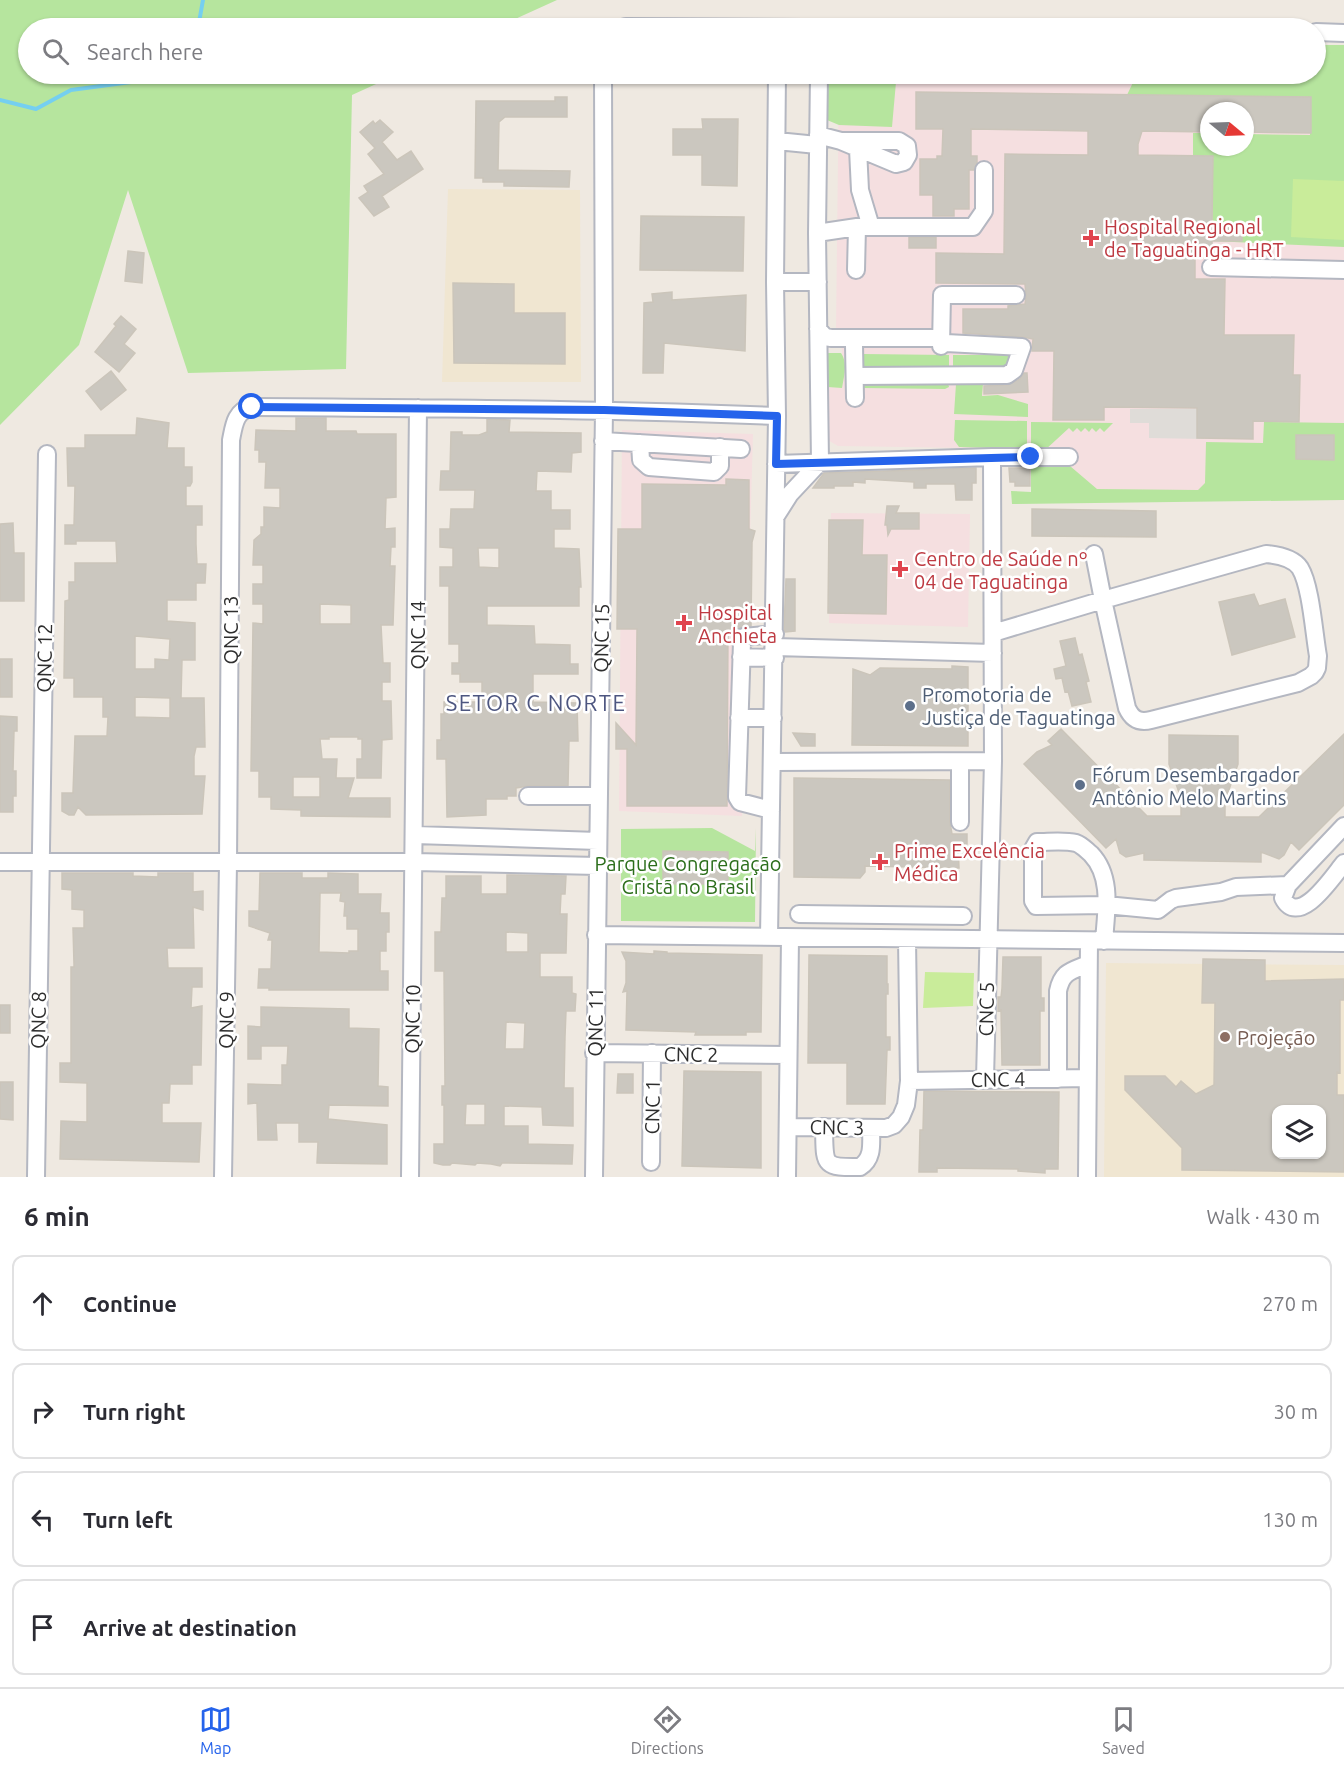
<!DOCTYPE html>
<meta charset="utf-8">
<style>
:root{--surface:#fff;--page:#f2f2f3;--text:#2b2b33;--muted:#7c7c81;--line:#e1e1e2;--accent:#2563eb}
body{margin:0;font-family:Ubuntu,sans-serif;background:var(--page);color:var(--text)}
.controls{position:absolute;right:18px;bottom:18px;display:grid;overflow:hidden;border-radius:12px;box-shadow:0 2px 4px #0004}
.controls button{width:54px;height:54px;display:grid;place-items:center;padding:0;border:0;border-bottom:2px solid var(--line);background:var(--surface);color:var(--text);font:30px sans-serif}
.compass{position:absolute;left:1200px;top:102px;width:54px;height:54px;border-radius:50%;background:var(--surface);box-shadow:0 2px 4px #0004;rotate:109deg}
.stop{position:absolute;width:18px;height:18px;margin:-14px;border:4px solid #2563eb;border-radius:50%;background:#fff}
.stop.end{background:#2563eb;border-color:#fff;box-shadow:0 2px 6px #0008}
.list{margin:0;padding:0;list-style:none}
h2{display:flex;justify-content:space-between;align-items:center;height:78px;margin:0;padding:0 24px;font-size:26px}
h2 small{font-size:20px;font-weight:400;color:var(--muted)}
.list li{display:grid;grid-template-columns:39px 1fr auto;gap:18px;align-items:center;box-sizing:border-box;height:96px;margin:0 12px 12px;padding:0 12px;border:2px solid var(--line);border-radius:12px}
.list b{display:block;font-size:22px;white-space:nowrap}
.list em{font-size:20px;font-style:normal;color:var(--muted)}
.icon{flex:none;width:33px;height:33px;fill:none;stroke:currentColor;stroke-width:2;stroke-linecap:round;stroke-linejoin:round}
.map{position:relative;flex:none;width:1344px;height:1177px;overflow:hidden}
.search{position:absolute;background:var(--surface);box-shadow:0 2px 4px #0004;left:18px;right:18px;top:18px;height:66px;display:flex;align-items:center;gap:15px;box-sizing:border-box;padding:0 21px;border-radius:33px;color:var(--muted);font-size:22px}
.sheet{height:510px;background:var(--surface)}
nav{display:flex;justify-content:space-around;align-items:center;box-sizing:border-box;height:84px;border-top:2px solid var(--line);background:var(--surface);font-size:16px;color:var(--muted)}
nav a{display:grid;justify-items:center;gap:3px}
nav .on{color:var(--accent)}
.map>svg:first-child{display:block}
.education{fill:#f0e6d1;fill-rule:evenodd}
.medical{fill:#f5dfe0;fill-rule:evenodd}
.green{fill:#b6e59e}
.pitch{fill:#c9ec9a}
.plaza{fill:#dfdcd8}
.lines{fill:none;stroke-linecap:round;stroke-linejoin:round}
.stream{stroke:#75cff0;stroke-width:4}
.building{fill:#cbc7bf;stroke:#cbc5ba;stroke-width:1.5;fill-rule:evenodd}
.minor-casing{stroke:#b4b7c1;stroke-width:20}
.minor{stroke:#fff;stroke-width:16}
.route{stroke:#2563eb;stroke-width:8}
.health-dot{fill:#e0444e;stroke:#fff;stroke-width:2}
.service-dot{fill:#5c6f8a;stroke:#fff;stroke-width:2}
.education-dot{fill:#8d6e63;stroke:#fff;stroke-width:2}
.labels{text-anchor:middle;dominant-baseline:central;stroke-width:5;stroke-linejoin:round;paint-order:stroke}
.health-label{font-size:20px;fill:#be3a42;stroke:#fff;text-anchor:start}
.street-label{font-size:20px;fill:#2e2e2e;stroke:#fff}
.service-label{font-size:20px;fill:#4e5e75;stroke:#fff;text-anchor:start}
.park-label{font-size:20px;fill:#2c6e1b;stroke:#fff}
.education-label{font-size:20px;fill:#785e54;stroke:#fff;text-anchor:start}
.quarter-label{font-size:22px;letter-spacing:1.5px;fill:#4d5680;stroke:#fff}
</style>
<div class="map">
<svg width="1344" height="1177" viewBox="0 0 1344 1177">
<rect width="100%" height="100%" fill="#efe9e1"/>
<path class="education" d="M448,189L580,190L581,382H442Z
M1106,963L1344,965V1177H1104ZM1276,1110H1322V1154H1276Z"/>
<path class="medical" d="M1344,53V492H1031V449L838,446L826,439L828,387H842V350L836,329L839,74H1316ZM1209,111H1245V147H1209Z
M622,430L753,434L742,816L619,811Z
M831,513L970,514L968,627L829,623Z"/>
<path class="green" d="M0,0H557L495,28H28V74H398L352,95L346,369L188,373L128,190L79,345L0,425Z
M1316,45H1344V247L1212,241L1213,156H1193V133H1209V147H1245V134L1310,135L1311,97L1127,95L1137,74H1316Z
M827,74H883L888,81L896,82L892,127L839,125L827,120Z
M828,353H841C848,363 844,376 842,388L828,387L827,399L826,355Z
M863,354L949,355V369L864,368L861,364Z
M953,355H1012L1007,367L953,369Z
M948,383L949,387L945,389L863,388L862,385Z
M956,384H983L982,396L998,395L1028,404V417L954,414Z
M955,420L1027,421V449L959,447L954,440Z
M1031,422L1113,423L1104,432L1100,428L1096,432L1092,428L1089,432L1085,428L1081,432L1077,428L1073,432L1069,428L1044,451H1031Z
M1264,422L1344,423V500L1012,504L1011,491L1031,492V463L1070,466L1097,489L1198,490L1205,483L1206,442L1263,443Z
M712,828L755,851L756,828L755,922L621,921V829Z"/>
<path class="pitch" d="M1293,179L1344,181V240L1291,237Z
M925,972L974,973L973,1006L923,1008Z"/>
<path class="plaza" d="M1130,409H1204V439L1149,438V423H1130Z"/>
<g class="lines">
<path class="stream" d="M198,28L203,0
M0,100L36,109L71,90L146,80L157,74"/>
</g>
<path class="building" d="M916,92L1311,97V133L1245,132V111H1209V132L1142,131L1138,144V155L1213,156L1212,223L1221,224V227L1242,228V241H1212V247H1195V279H1225L1224,335H1294L1293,375H1300L1299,422L1253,421V439L1197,438V408L1104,407V420H1053L1054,351H1032L1033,339L1023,337L963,333V309H1008V306L1025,304L1026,296L1025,284L936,283V253L1004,254L1005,154L1088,155V131L971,129V156H977V163L974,170H969V209H954V216H933V195H920V159H937V156H942L943,129H916Z
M555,97H567V117H505L499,122L498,170L570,171L569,187L504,186V182H483V178H475L476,101H555Z
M702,119H738L737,186L702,185V155H673V129H703Z
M380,120L393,132L382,142L397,160L411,151L423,169L382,196L389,207L374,216L359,198L368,192L364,186L384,174L368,154L375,148L360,132L373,121L375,124Z
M641,216L744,217L743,271L640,270Z
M909,237H936V248H909Z
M128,251L144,253L142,283L125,281Z
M453,283L514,284V313H565V364L454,363Z
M672,292V300L746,295L745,351L664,343L663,373H643L644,303L653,302L652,294Z
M121,316L136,329L124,344L135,353L119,372L95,352L116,326L114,324Z
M111,371L126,390L101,410L86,391Z
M1024,373H1027L1028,392L984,394V386L1008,385L1020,379Z
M137,418L169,423L167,448H184V467H192V482L190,486H186V506H202V525H196V544L197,564H206L205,583H196V600H167V621L195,623V660H182L181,698H204L205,747H196L194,756V776H205L202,814L86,815L78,807L74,815H69L62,811V793H73L75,736H107L108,717H103V697H74V678H64L65,601L69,600V582H75V563H117L116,541H76V544H65V525H74L75,486H68L67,448H85V435H136ZM135,636L170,639L169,660L155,659V669H135ZM135,697L170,698V718L135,717Z
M296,418H326V431H356L357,434H396V497L386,498L385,529L395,528V547H391L390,566H395L393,625H381L383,663H390V682H382V701H391L392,739L382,740L381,778H357V759H362V739H358V737H329V739H320L322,759H337L336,778H354L348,798H390V817L301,816V810L271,809V797H259V771H251L253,623L263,624V604H253V584H263V565H253L254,540L261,534V527H264V507L280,508V488H265L266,462H259V450H255L256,430L296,431ZM320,604L351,605V624H320ZM293,777H320V797H293Z
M487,419L510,420L509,432L581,433V452L572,453L571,472L537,471L536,491H551V510H570V529H554V548L579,549L581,587H579V606H487V625L534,626L535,644L570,645V664H578V674H533V702L577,703L578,741H569L568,786H528L516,788V796H507V799H486V815L447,817L446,759H437V740H441V714H444V702H482V682H460V674H452V663H459V644H449V586H440V567H453V548L440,547V529H450L451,509H474L475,490H440L441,471H450L451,432H462V435H479L487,432ZM478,548H499V568L479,567Z
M1296,435H1334V460L1296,459Z
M976,468V483H972V500H956L955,484H926V488H914V482L865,479V483L853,482V486H834V488H813L824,473Z
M1009,468H1030V486H1015V482H1010Z
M726,479L749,480V529L755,531L752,542L751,626L742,627L736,630H728L727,806H627V749H616V723L636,745L637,629H617L618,529H642V484L726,485Z
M887,506H899L896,513H919V529H891L888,535L887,525H885Z
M1032,509L1156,511V537L1032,536Z
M829,520H863L862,555H887L886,614L828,613Z
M13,523L14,553H24V601H0V524Z
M786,579H795V631L785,632L784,630Z
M1254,594L1259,606L1285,599L1295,637L1232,655L1219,602Z
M1075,638L1079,655L1082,654L1089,681L1086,682L1091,702L1072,706L1068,691L1065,692L1062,678L1056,679L1054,669L1066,666L1060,641Z
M0,659H12V697H0Z
M952,666L968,667V746L852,745L853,669L870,675L880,668L952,669Z
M0,716L17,717V731H14L13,771H16V796H13V812H0Z
M1061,729L1147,816H1181V798L1169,764V735L1238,736V764L1225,801V817H1259L1344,734V805L1299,850L1291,842L1284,855L1279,859L1261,852V862L1144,860V853L1126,857L1120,853L1116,839L1106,848L1024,764L1037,752L1052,745L1048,741Z
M793,733L815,734V746H801Z
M794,778L950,780V822L952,834H967V844H958L959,868L865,866V872L860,878L794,877Z
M663,851L728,852V884H663Z
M62,873H133V876L158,877V873H193V892L203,891V910L193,907L194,948H167L168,968H202V987H192L191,1008L202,1006L201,1065H192V1084H170L169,1103H162V1123H201L199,1162L60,1159L61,1121L87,1122V1083L60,1082V1063H71V967H74V964L73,928H84V910L72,909V890L62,889Z
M260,873H302V878H328V873L358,874V894H381L380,913H389V932H386V951H380V971H388V990H269V988H258L259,969H271L272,940H268L270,933L249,926V911H259ZM320,893H341L340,901L345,902L344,916H347V929H358V951H349V953L319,952Z
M507,875L566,876L565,894H561L560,914H567L566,953H540V977H572V993L576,994L575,1011H566L565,1037L564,1088H573V1126L543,1125L542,1107L504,1106V1126H528V1144L573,1145L572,1164L502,1163L500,1166L491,1164L477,1163L475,1165L452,1163L450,1165H443L434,1163V1144H444V1105H442V1086H445L444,971H435V932H441L442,898H446V876H481V894H507ZM506,932L528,933V952H506ZM506,1022L525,1023L524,1049H505ZM466,1104H485V1125H465Z
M654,951L667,952V953L762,955L761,1032H746V1035H695L696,1032L626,1030L627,991L623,992L626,983V961L622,952L654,954Z
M809,955L887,956V984H888V994H886V1037H890V1050H887L885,1104H847V1063H808Z
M1003,957H1041V998H1044V1011H1040V1065H1002L1001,1010L998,1011V997H1001L1002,988Z
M1203,959L1265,960V981L1344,979V1000H1340V1073L1337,1072V1095H1344V1172L1182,1170V1148L1125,1090V1076H1165L1176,1087L1181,1081L1196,1094L1214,1085L1215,1003H1202ZM1276,1110H1322V1155H1276Z
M0,1005H10V1033H0Z
M261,1007L349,1009V1028L379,1029L378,1086L388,1087V1106L329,1105L328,1119L387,1125V1164L317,1163L318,1142H299V1123H276L277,1140H258L257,1103L248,1104V1084L282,1085V1065H287L288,1046H261V1059H248V1026L261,1027Z
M684,1071L761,1072V1168L682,1166Z
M618,1074H633V1093H617Z
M0,1082H13V1120L0,1119Z
M924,1091L1059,1092L1058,1169H1045V1173L1018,1171V1169L937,1168V1172H919L920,1130H923Z"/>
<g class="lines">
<g class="minor-casing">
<path id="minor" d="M622,28L626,27L804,28
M1316,32L1344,33
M818,135L841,141L896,164L904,162L908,155L907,146L899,141H841
M777,141L817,145
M858,149L860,190L871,227
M817,233L857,227H973L984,211V170
M1211,267L1344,270
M856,270L857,227
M775,282H818
M818,329L825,337L831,338H940L946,343L1022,347L1014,370L1007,375L855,376
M854,345L855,398
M941,346L942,295H1016
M603,441L741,449
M640,443L641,460L649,467L714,472L720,466V447
M776,464L992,457H1069
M776,516L790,494L820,462L817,233L819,74
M1266,554C1277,555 1293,558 1300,568C1311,586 1314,634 1318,656L1317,668L1315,672L1311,676L1298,683L1151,720C1139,723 1132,719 1127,708L1103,600Z
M993,633L1103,600L1094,554
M775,647L993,653
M741,657L775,658
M739,718H773
M772,762L993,761
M528,796H599
M771,810L740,802L737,797L742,642L744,637L775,634
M960,822V762
M1344,826L1288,885L1283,898C1299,929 1333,876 1344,863
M415,835L598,841
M0,862H414L598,866
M799,914L963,916
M596,935L1344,943
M769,937L777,416L775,282L777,74
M1104,941C1106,912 1113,877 1091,854C1086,850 1082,845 1076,843C1064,840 1049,842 1037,842L1033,849V901L1036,906L1106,905L1158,910L1171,900L1176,898L1221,892L1236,887L1288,885
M594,1053L788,1055
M985,1079L993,761L992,457
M1058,1079V991C1062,971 1072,971 1088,964
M909,1081L1086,1078
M788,1127L886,1128L894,1125L901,1117L906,1105L909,1081L907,939
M824,1127C825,1164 821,1168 860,1167C874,1158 871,1143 871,1128
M651,1162L652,1053
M36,1177L47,454
M223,1177L228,863L231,440C234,425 235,411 252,407C427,408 602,409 777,416
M410,1177L418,408
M594,1177L604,410L603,74
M787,1177L790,938
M1087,1177L1089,941"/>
</g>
<use href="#minor" class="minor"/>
</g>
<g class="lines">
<path class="route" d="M252,407L604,410L777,416L776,464L1031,457"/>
</g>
<g class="health-dot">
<path d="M1088 229h6v6h6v6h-6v6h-6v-6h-6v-6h6z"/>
<path d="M897 560h6v6h6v6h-6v6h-6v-6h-6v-6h6z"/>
<path d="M681 614h6v6h6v6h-6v6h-6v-6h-6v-6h6z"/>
<path d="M877 853h6v6h6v6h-6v6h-6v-6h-6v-6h6z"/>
</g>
<g class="service-dot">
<circle cx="910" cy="706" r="6"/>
<circle cx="1080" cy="785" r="6"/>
</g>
<circle class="education-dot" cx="1225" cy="1037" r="6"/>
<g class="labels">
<g class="health-label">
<text x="1104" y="226">Hospital Regional<tspan x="1104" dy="23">de Taguatinga - HRT</tspan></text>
<text x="914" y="558">Centro de Saúde nº<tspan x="914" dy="23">04 de Taguatinga</tspan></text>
<text x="698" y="612">Hospital<tspan x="698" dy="23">Anchieta</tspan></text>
<text x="894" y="850">Prime Excelência<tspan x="894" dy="23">Médica</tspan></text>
</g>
<g class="street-label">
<text transform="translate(230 630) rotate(-90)">QNC 13</text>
<text transform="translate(417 635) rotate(-90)">QNC 14</text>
<text transform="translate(601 638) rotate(-89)">QNC 15</text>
<text transform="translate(44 658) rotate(-89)">QNC 12</text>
<text transform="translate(986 1009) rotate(-89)">CNC 5</text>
<text transform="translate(412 1019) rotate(-89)">QNC 10</text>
<text transform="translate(38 1020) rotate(-89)">QNC 8</text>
<text transform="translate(226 1020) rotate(-89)">QNC 9</text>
<text transform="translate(595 1022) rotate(-89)">QNC 11</text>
<text transform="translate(691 1054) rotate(1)">CNC 2</text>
<text transform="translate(998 1079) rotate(-1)">CNC 4</text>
<text transform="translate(652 1107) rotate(-89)">CNC 1</text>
<text transform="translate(837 1127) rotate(1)">CNC 3</text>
</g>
<g class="service-label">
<text x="922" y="694">Promotoria de<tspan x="922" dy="23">Justiça de Taguatinga</tspan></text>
<text x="1092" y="774">Fórum Desembargador<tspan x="1092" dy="23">Antônio Melo Martins</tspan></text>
</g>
<g class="park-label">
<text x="688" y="863">Parque Congregação<tspan x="688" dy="23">Cristã no Brasil</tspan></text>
</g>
<g class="education-label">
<text x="1237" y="1037">Projeção</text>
</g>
<g class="quarter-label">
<text x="536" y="702">SETOR C NORTE</text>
</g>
</g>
</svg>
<div class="controls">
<button><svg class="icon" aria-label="layers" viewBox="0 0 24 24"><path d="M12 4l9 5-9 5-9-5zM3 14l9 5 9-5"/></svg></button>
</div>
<svg class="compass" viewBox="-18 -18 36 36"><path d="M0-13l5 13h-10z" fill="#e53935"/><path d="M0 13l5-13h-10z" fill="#7c7c81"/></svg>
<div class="stop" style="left:252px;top:407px"></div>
<div class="stop end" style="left:1031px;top:457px"></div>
<div class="search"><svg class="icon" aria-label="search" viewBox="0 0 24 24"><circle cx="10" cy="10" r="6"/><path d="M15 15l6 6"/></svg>Search here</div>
</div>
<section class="sheet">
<h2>6 min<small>Walk · 430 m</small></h2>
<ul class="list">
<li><svg class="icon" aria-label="ahead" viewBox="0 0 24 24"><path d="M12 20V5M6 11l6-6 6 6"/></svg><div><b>Continue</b></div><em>270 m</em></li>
<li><svg class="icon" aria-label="right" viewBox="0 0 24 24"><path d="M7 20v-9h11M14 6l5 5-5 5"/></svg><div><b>Turn right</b></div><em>30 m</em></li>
<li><svg class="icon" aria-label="left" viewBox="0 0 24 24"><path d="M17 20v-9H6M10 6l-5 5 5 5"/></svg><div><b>Turn left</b></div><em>130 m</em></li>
<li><svg class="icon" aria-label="arrive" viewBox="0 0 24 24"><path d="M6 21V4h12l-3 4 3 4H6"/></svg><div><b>Arrive at destination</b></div></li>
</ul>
</section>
<nav>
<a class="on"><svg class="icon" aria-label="map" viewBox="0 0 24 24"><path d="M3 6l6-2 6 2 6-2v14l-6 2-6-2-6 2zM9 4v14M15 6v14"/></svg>Map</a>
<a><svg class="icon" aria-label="directions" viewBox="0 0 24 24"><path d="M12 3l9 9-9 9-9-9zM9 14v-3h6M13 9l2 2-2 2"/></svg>Directions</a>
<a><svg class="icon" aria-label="saved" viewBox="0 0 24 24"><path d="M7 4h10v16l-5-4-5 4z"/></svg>Saved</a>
</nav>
